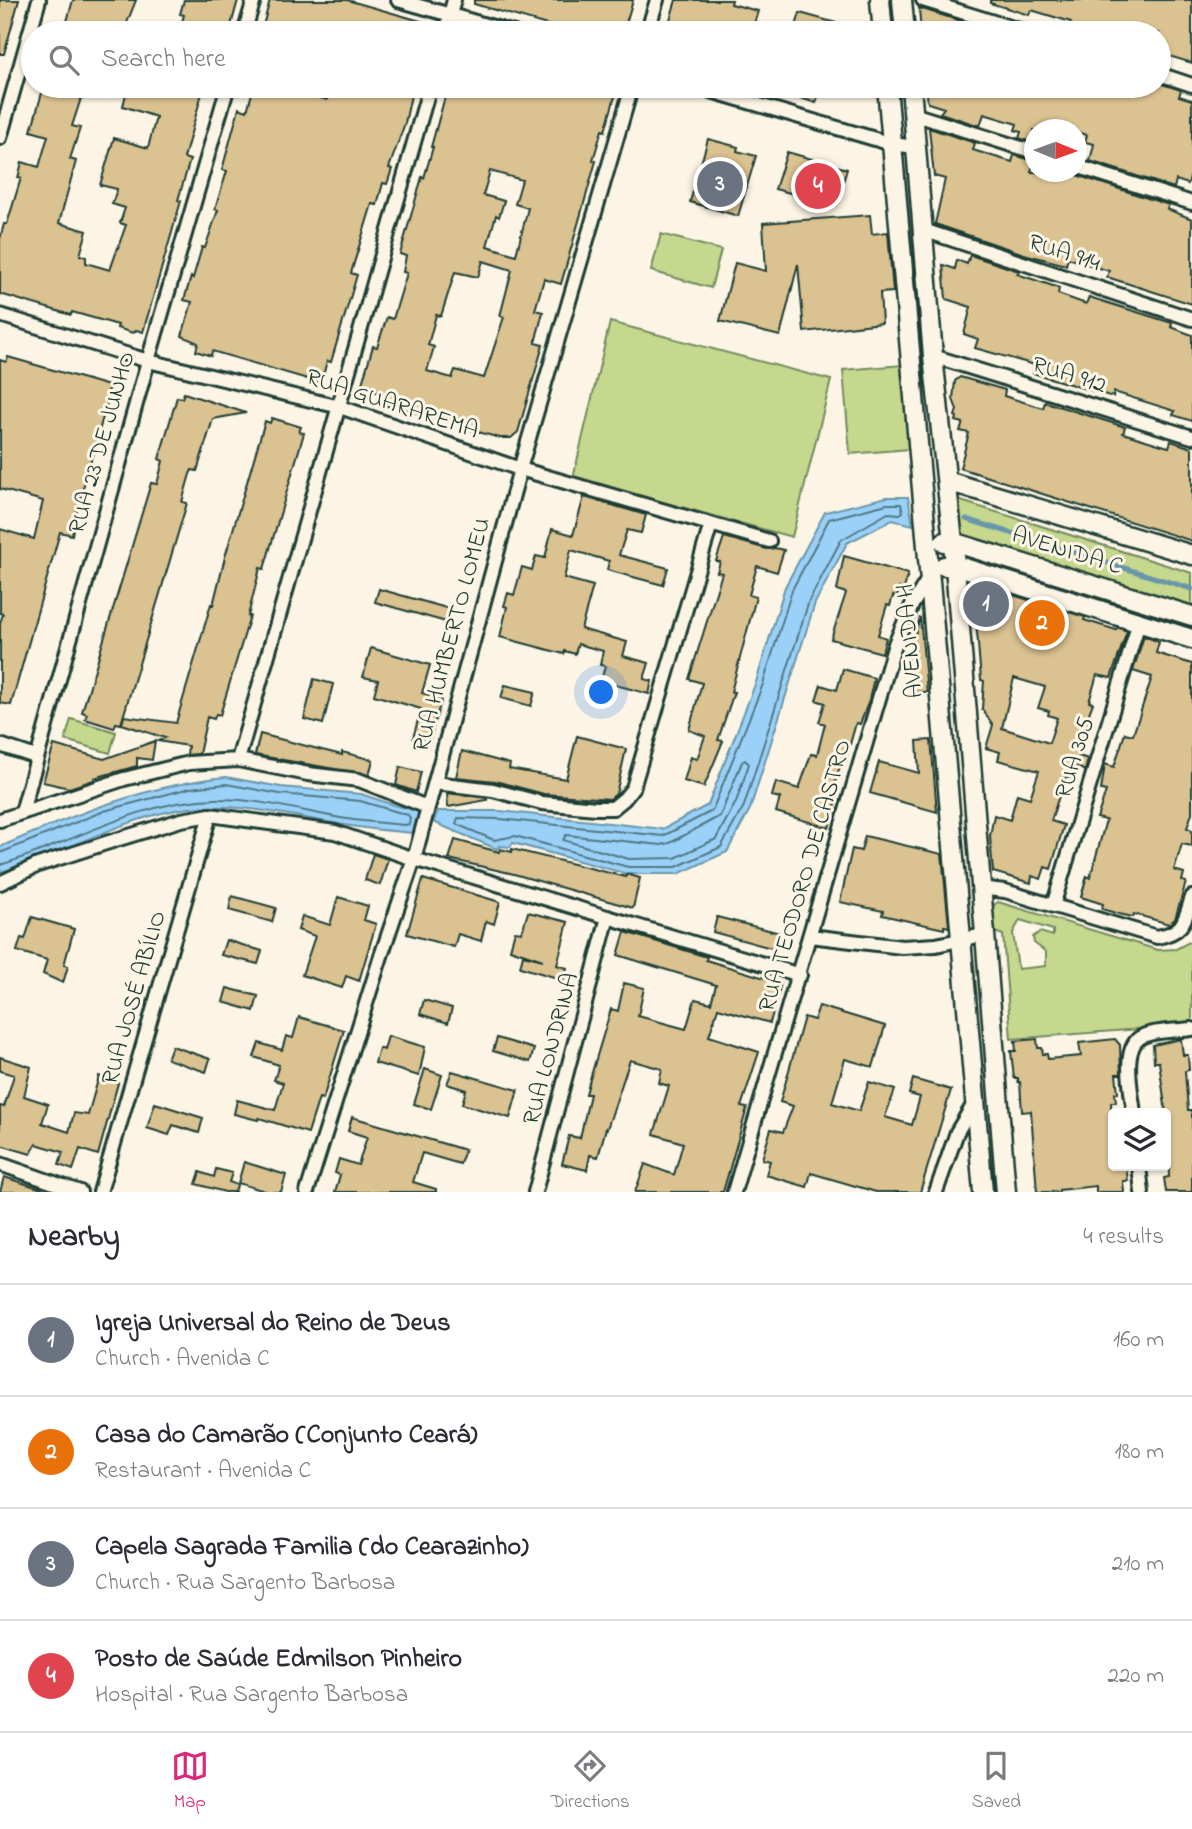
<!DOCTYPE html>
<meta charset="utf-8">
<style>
:root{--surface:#fff;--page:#f2f2f3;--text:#2b2b33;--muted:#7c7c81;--line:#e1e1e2;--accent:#db2777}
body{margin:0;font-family:"Indie Flower",sans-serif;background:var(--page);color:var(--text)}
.controls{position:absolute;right:21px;bottom:21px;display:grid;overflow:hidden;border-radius:7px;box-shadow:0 2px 5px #0004}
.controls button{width:63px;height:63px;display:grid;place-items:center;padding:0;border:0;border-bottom:2px solid var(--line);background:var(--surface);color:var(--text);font:35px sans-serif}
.compass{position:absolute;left:1024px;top:119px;width:63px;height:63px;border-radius:50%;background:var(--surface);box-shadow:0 2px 5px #0004;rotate:91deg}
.you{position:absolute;left:602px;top:693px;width:24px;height:24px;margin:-18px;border:5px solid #fff;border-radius:50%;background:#1a73e8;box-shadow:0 0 0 10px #1a73e833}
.badge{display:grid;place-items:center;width:46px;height:46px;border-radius:50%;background:var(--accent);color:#fff;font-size:23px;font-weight:700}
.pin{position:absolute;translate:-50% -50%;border:4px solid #fff;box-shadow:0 2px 7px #0006}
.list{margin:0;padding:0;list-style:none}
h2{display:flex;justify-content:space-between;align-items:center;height:91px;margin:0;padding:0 28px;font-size:30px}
h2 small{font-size:23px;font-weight:400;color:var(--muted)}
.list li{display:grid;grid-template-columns:46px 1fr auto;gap:21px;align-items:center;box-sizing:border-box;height:112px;padding:0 28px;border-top:2px solid var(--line)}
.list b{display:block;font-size:26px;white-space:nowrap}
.list p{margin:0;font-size:23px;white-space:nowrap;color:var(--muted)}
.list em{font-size:23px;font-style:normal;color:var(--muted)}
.icon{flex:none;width:38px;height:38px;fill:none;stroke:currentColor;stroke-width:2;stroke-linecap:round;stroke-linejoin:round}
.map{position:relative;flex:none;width:1192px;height:1192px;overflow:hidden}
.search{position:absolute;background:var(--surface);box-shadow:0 2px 5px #0004;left:21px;right:21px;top:21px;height:77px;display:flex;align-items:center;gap:18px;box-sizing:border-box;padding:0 24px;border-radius:38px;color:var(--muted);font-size:26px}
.sheet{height:539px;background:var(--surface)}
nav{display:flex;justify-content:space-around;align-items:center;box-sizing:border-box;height:98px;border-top:2px solid var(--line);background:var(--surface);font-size:19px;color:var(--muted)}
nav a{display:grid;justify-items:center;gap:4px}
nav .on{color:var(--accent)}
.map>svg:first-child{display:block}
.green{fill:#c5d88d;stroke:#728a60;stroke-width:2;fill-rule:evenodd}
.water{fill:#9bd1f9;stroke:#6996aa;stroke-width:2}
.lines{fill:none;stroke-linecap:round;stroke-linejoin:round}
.shore{stroke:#517883;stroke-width:2}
.stream{stroke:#6996aa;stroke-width:5}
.building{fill:#dbc291;stroke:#1f3d34;stroke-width:2;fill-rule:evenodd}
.street-casing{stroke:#1f3d34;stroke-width:18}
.secondary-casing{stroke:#1f3d34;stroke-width:23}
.street{stroke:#fcf5e5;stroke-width:12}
.secondary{stroke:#fcf5e5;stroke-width:18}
.labels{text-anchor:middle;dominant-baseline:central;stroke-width:6;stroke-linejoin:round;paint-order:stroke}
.street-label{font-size:24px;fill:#1f3d34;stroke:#fcf5e5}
</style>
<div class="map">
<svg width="1192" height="1192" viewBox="0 0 1192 1192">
<rect width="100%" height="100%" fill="#fcf5e5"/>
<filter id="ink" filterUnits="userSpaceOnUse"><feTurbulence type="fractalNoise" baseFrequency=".0143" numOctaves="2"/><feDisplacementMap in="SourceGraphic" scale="14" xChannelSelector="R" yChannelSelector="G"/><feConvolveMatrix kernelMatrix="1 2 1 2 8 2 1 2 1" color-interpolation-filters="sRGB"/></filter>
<g filter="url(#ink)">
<path class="green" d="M661,234L721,250L711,288L651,271Z
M610,322L831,380L792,537L573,478Z
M903,365L909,449L850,454L843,370Z
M961,501L1192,573V610L956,535L953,502Z
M71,719L116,732L110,753L65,740Z
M998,902L1158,950L1176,949L1189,942L1192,943V1025L1011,1039L1003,935L989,930L987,910ZM1020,920L1053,930V936L1040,932L1033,937L1034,943L1046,952V966L1018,969L1013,933Z"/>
<path class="water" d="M887,497H908L913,525L892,520L847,543L815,603L750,809L727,852L678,874H627L513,843L510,847L499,846L497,849L433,822L438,811H500L663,829L708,805L756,682L785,587L825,512Z
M226,777L281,787L361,794L397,806L420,810L413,833C391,831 367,829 345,825C289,816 233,800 176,810C115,822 59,855 0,872V847C73,815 147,785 226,777Z"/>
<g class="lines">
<path class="shore" d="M887,504H901L903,512L900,514L888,513L841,540L809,601L744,806L721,847L676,867H628L515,836L494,840L456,824L458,818L500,819L663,836L712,811L763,684L792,590L829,519Z
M745,760L749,764L736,802L716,839L675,858L629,859L563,840L566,835L661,845L670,843L720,816L742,762Z
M0,853L104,811L190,788L226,784L280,794L360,801L408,815L410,818L409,824L405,825C386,823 366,822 347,819C303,812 259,798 214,799C138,801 71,844 0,865"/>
<path class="stream" d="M966,519L1192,589"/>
</g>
<path class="building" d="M0,0H19L4,54H0Z
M73,0H136L123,33H78L79,29L66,25Z
M184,0H238L229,33H179L184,15L180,14Z
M270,0H347L438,26L436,33H299L277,27L276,33H261Z
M474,0H633L623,33H575L474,4Z
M676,0H732L731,4L758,11L751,33H666Z
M990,0H1192V63L1159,53V33H1104L1094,30L1093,33H1087L1069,28L1071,22L1031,10L1029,15L990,3Z
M919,8L996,32V33H921Z
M800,13L858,29V33H794Z
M1159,83L1181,90L1179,96L1192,100V171L1188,184L1176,180L1174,188L1090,161L1094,144L1085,142L1087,135L1076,132V130H1034V143L1019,138L1021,132L1015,130L1017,124L984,114L980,126L940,113L944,108L928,103L926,86H1159Z
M44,86L59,90L60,86H85L72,126L80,128L70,159L76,161L59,223L87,231L80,255L86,257V263L110,270L126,225L120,223L125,208L112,204L117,189L100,185L114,138L148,148L156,117L123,106L128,86H204L184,158L190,160L178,200L181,201L143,332L137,330L133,333L117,328L118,325L72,312L71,315L0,294V239L4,224H7L21,178H18L22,162L39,167L48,136L31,131Z
M254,86H295L294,90L327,100L329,92L341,94L342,86H413L405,123L389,168L392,169L387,184L383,183L377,205L372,204L351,273L357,275L331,362L327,361L321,383L212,351L211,356L196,351L198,343L182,336L192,302L184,300L191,277L193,278L202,247L205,248L218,210L215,209L227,171L222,170L239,108L247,111Z
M448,86H618L605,131L602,130L593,160L596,161L561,284L544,279L535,310L543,312L535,343L543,345L518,432L511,438H500L460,427L461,423L383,405L385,397L379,395L380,393L361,387L373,346L377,347L387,317L393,319L407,273L403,272L406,256L400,254L422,177L424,178L433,147H431ZM490,171L522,180L515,204L528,208L516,255L487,246L496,215L499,217L504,201L483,195ZM483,261L512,270L500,316L504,317L484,378L455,370L452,378L427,371L434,347L428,345L436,315L441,316L455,272L478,277Z
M772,86H821L816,103L771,89Z
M929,128L975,143L973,150L992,156L1012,162L1014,155L1034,161L1031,172H1067L1169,205L1167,209L1192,219V304L1107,277L1109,271L1068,258L1066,265L1024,254L935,224L945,179L934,176Z
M708,139L738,147L737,151L756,156L738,216L690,202Z
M787,152L847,169L836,205L775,189Z
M870,215L872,234L888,232L893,292L880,293L882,323L804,332L798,264L780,336L720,321L735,263L766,271L763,223Z
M970,255L1019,271L1017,274L1059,288L1058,294L1086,304L1089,297L1172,323L1171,327L1192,335V421L1173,415L1175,411L1114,392L1113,397L1033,373L1035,365L975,348L978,339L964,334L971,307L946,299L943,265L955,269L957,260L967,264Z
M8,357L109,386L108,391L110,392L75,517L72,535L60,532L11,705L0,703V623L3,614L0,613V529L34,539L43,501L0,489V360L6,362Z
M960,377L1005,390L1004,396L1043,408L1045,402L1125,427L1123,433L1165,446L1169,447L1171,441L1192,448V541L960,468L969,433L960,431L963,423L956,421L957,417L955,416L957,410L953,399L955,381Z
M184,393L246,413L213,419L197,471L192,470L190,474L182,502L187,503L121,724L116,723L114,728L85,719L87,714L82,712L151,483L157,484L163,461L159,459L177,397L182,398Z
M272,418L301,427L299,432L304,433L264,569L260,568L248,616H250L220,715L216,714L214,719L207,717L199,754L187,755L188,746L158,741L165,738L122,724L124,716L176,723L211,604L213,605L225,557L265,421L270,423Z
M584,497L646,515L641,533L627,530L619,555L668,568L663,585L607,570L609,561L571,550L564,578L593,586L581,629L627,642L623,656L649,663L644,679L652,681L649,694L601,681L605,666L600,665L603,651L578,644L575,654L565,651L564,654L500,637L507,607L504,606L508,593L514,595L522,567L532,570L536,556L545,558L552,529L573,535Z
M724,537L767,549L775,548L784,550L777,572L757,566L749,595L756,597L731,692H734L718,740L723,741L704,787L684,781L691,757L697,759L705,736L689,730L702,683L689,679L722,573L717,572L720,562L716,561Z
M844,556L908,574L904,589L899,588L897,598L893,596L890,606L887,605L878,635L886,638L882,653L831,639L846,593L837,590Z
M973,583L1085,617L1084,620L1116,630L1117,627L1127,631L1111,678L1097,675L1089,702L1093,703L1088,716H1091L1079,756L1088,759L1085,771L1077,767L1073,778L1066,776L1056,805L1051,821L1064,825L1051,869L1045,867L1041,879L1032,876L1031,883L993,872L990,836L994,815L1010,820L1017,794L1030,798L1039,771L998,760L1000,752L986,748L993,725L982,709L984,681L981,680ZM1014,678L1045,687L1038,708L1049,711L1048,715L1057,718L1049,743L1002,728Z
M379,589L450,609L446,622L375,602Z
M920,617L927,692H913L911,659H908Z
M1144,636L1159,642L1156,653L1192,664V813L1187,828L1192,830V846L1182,844L1174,870L1184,873L1182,881L1186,882L1175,919L1169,924L1134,914L1133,917L1119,914L1102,909L1103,904L1081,897L1087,876L1090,878L1106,820L1097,818L1106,791L1101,790L1105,764L1114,767L1125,733L1133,735L1152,677L1133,671Z
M371,648L430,665L422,693L442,698L429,742L413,738L421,709L374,695L378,680L363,677Z
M843,669L874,678L869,700L860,724L856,723L847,755L844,754L830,798L837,800L829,828L776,812L780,798L772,796L776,782L799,789L811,754L817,755L825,724L819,722L825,703L816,700L821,685L837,690Z
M314,679L333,684L323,724L304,719Z
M505,685L535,692L531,706L501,698Z
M260,734L322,750L342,755V752L373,760L369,775L255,755Z
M577,736L626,749L616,794L610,799L544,794L495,781L456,777L462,751L510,764L509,769L566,779Z
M931,740L937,812L870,793L879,762L919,773L917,741Z
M155,741L152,760L137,758V766L94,778V780L69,788L43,782L54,745L104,759Z
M400,767L421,772L416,792L396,785Z
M447,793L487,798V800L448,807Z
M865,836L942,854L949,927L944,926V929L882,915L883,911L840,902L852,849L861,851Z
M455,840L499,852L500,849L512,852V849L626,877V874L640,878L633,908L514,874L449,859Z
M373,854L388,859L380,885L365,880Z
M423,879L500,902L494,924L486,921L481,941L458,934L454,947L407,934Z
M232,896L276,908L272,922L229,910Z
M338,897L368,906L364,920L376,924L359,981L346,976L342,988L302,975L315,936L298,930L302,916L330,925Z
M528,912L568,922L557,965L567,968L564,980L520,967L523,955L543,960L510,949L515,931L522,932Z
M32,917L74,929L64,965L68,966L63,983L43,974L47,960L17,951L21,938L25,939Z
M717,917L780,933L775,949L713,932Z
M625,932L707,957L706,960L781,983L770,1023L718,1008L709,1036L759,1052L741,1107L747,1108L723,1192H635L645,1164L674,1175L683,1143L654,1134L669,1086L659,1083L662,1069L630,1060L607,1129L606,1128L598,1157L590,1155L587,1170L562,1164L569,1136L580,1138L590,1094H586L590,1079L611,1009L618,1011L624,983L644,988L638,1016L686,1029L695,999L711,1003L716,985L618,955Z
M226,940L262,951L258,964L221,955Z
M227,988L258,996L254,1011L223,1002Z
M424,1000L452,1008L448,1023L420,1014Z
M819,1006L885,1026L873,1067L845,1059L832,1103L859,1111L869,1082L895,1090L885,1117L912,1125L920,1097L909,1094L913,1079L951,1090L920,1192H876L811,1173L807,1187L766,1175L770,1161L762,1159L771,1129L783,1132L793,1106L780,1102L804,1017L814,1020Z
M299,1017L344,1030L323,1099L319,1098L308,1133L259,1118L258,1120L234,1114L237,1100L275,1110L283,1083L274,1080L279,1065L254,1057L259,1043L282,1050L286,1036L293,1038Z
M388,1036L425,1047L419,1076L375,1063L379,1048L384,1050Z
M497,1038L534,1049L530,1062L493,1051Z
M1037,1039L1038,1048H1042L1043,1054H1047L1048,1059L1081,1056L1079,1043L1115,1039L1120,1045L1121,1074H1116L1118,1093H1115L1116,1102H1111L1113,1166H1126L1128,1181H1123L1124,1192H1096V1186L1059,1190V1192H1037L1031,1111L1022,1112L1020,1082H1018V1078H1014L1011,1051H1016L1015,1041Z
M1181,1039L1183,1055H1188L1189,1070L1185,1071L1188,1110H1192V1192H1166L1164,1178L1169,1177L1166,1113L1159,1062H1154L1153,1045Z
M172,1046L210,1059L206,1072L167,1059Z
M0,1057L31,1067L24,1096L48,1104L42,1123L69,1132L74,1113L88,1115L99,1076L118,1083L98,1155L80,1149L73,1170L59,1165L63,1152L36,1144L31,1154L0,1145V1106L4,1107L14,1075L0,1071Z
M425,1069L442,1075L431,1109L414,1104Z
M452,1071L518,1090L510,1118L462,1104L466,1090L447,1084Z
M155,1103L203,1118L199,1133L173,1125L169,1135L147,1128Z
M352,1117L465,1150L460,1164L422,1153L413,1182L436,1189V1192H335L340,1175L335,1173L339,1159L358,1165L367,1137L348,1131Z
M244,1162L286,1175L281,1192H268L238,1183Z
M216,1169L232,1173L229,1182L237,1185L235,1192H225L196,1184L200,1172L214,1177Z
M4,1177L42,1189V1192H0Z"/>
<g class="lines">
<g class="street-casing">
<path id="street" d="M398,0L514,33
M923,0L1029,33
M244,33L254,0
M445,33L454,0
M647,33L657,0
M1159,74L1192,85
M694,86L892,144L915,147
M913,114L1034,152
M0,138L39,0
M1076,166L1192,203
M923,230L1192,319
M0,315L148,361L340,407L520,469L769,541
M933,356L1192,437
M0,745L36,757
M238,760L430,86
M435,783L493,790L542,803L596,808H613L624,799L633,788L711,524
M22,812L148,361L228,86
M0,820L124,779L189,763L238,760L308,774L359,780L427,807
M0,883L38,865L106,843L181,820L210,815L335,832L414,859L800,975
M979,888L1005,891L1157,937C1184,932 1184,922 1192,897
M1053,906L1139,622
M810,936L902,947L936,945L983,935
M1134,1113C1132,1094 1120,1046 1143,1036C1157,1030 1176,1031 1192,1029
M0,1164L80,1192
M1139,1166L1142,1192
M100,1192L210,815
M307,1192L381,956L414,859L520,469L632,86
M535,1192L608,917
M734,1192L895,644L912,605L930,576
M936,1192L957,1132L975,1102"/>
</g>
<g class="secondary-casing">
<path id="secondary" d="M880,0L883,33
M902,0L905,33
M887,86L983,1192
M911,86L933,356L953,542L1006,1192
M947,481L1192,555
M944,542H953L1192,616
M944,566L955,565L1192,639"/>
</g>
<use href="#street" class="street"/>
<use href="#secondary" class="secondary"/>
</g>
</g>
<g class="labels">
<g class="street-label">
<text transform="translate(1064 254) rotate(18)">RUA 914</text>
<text transform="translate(1069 376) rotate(17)">RUA 912</text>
<text transform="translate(392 405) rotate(18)">RUA GUARAREMA</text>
<text transform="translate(103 443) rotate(-74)">RUA 23 DE JUNHO</text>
<text transform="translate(1067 552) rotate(17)">AVENIDA C</text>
<text transform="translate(453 635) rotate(-75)">RUA HUMBERTO LOMEU</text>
<text transform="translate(911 641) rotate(-95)">AVENIDA H</text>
<text transform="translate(1076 758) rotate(-73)">RUA 305</text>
<text transform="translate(806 876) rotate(-74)">RUA TEODORO DE CASTRO</text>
<text transform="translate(135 998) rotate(-74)">RUA JOSÉ ABÍLIO</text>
<text transform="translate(552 1049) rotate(-75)">RUA LONDRINA</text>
</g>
</g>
</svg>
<div class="controls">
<button><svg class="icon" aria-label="layers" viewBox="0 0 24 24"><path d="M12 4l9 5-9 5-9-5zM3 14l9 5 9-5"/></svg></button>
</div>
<svg class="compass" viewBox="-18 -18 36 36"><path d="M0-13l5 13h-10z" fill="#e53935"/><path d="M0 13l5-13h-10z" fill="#7c7c81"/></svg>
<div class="you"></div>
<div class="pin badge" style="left:986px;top:604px;background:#6b7280">1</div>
<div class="pin badge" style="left:1042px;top:623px;background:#e8710a">2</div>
<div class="pin badge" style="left:720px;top:184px;background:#6b7280">3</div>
<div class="pin badge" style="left:818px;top:186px;background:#e0444e">4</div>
<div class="search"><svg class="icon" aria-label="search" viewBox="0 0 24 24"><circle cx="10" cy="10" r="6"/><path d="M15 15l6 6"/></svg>Search here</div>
</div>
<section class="sheet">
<h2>Nearby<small>4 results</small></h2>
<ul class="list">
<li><span class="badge" style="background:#6b7280">1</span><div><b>Igreja Universal do Reino de Deus</b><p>Church · Avenida C</p></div><em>160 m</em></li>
<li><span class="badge" style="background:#e8710a">2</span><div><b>Casa do Camarão (Conjunto Ceará)</b><p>Restaurant · Avenida C</p></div><em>180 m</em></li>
<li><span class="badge" style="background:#6b7280">3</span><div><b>Capela Sagrada Familia (do Cearazinho)</b><p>Church · Rua Sargento Barbosa</p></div><em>210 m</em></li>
<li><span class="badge" style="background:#e0444e">4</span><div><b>Posto de Saúde Edmilson Pinheiro</b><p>Hospital · Rua Sargento Barbosa</p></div><em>220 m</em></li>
</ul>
</section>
<nav>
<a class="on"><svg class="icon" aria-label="map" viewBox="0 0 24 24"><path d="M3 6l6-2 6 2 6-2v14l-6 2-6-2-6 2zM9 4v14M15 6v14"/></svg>Map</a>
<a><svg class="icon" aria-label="directions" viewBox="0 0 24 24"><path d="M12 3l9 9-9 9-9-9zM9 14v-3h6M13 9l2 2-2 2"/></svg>Directions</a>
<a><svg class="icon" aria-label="saved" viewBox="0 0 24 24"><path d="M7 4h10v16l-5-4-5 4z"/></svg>Saved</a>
</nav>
